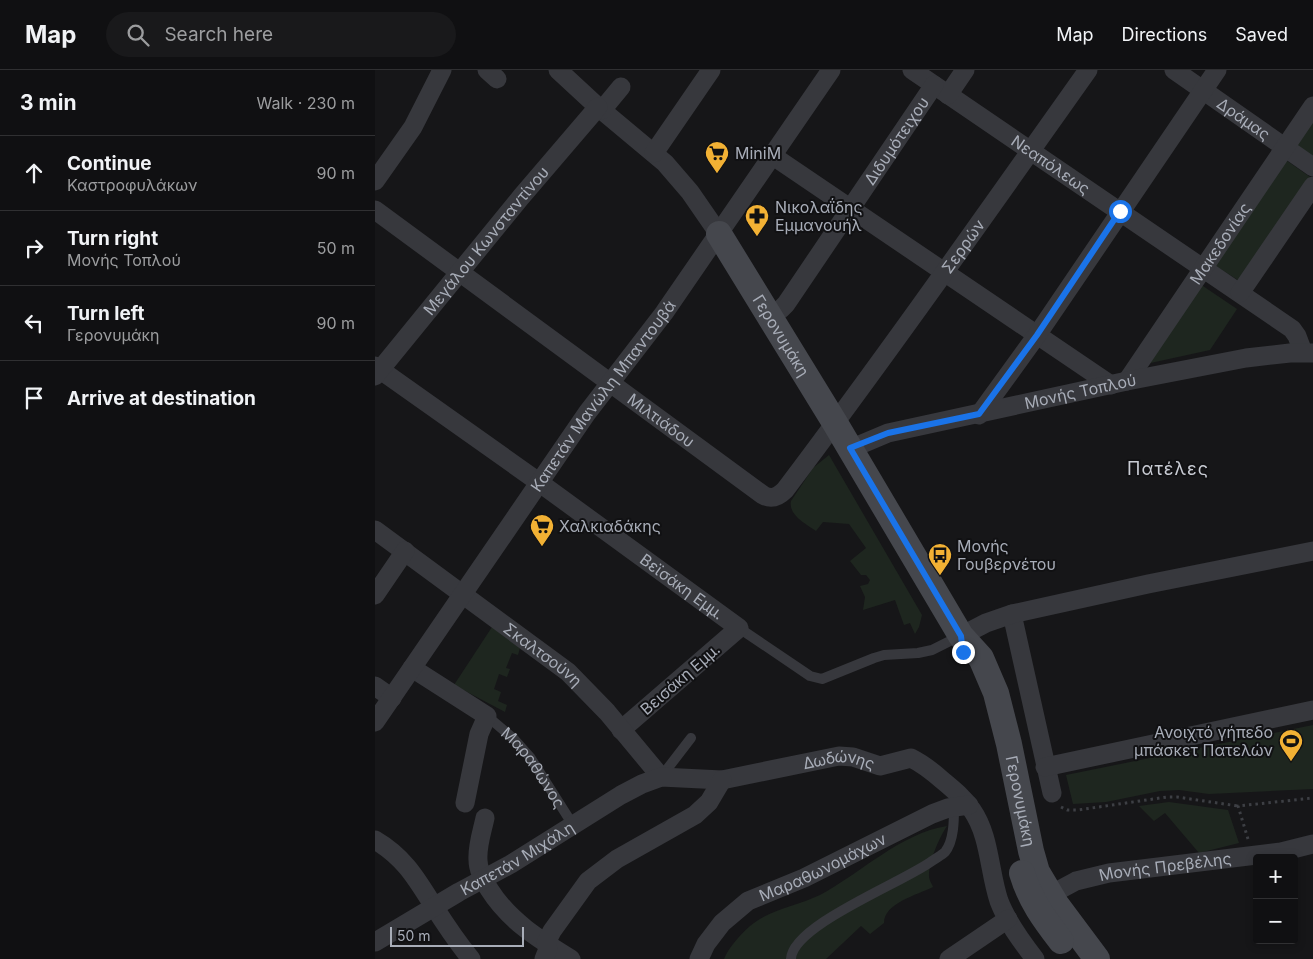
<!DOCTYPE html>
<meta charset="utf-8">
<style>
:root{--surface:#101012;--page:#19191b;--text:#f1f3f6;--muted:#9c9d9f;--line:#303032}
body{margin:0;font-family:Inter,sans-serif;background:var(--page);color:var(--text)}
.controls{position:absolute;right:15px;bottom:15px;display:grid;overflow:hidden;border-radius:5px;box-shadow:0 2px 8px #0003}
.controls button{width:45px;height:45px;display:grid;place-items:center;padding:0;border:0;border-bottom:1px solid var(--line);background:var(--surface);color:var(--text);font:25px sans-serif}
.scale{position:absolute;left:15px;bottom:12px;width:134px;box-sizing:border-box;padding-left:5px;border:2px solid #a8adb8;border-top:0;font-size:14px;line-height:18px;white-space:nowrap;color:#a8adb8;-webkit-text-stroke:4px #111113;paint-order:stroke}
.stop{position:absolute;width:15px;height:15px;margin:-11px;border:4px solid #1a73e8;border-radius:50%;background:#fff}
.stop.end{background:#1a73e8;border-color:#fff;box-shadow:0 1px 5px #0008}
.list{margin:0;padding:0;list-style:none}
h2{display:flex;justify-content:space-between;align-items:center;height:65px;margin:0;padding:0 20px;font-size:21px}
h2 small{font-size:16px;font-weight:400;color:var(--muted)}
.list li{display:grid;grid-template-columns:32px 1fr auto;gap:15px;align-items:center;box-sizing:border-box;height:75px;padding:0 20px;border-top:1px solid var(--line)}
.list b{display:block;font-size:19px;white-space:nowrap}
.list p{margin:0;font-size:16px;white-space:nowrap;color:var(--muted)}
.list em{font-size:16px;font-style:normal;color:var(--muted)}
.icon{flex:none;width:28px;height:28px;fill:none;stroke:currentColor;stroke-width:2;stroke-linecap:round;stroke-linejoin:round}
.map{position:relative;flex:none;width:938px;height:889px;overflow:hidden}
header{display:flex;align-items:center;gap:30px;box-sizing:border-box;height:70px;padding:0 25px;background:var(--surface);border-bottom:1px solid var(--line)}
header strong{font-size:24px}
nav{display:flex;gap:28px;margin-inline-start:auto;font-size:18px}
.search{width:350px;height:45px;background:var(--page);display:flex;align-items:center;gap:12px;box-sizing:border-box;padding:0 18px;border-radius:28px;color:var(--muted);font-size:19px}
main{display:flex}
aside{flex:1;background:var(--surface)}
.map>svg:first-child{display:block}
.green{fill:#1e261f}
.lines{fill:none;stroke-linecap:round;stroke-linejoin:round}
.path{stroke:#3d3f44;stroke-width:3;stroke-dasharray:2.5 4;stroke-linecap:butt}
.lane{stroke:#37383d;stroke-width:10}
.street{stroke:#37383d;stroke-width:19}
.secondary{stroke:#45474d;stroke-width:26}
.route{stroke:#1a73e8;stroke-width:6}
.labels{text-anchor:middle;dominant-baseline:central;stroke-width:4;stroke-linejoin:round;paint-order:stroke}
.street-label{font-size:16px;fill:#a8adb8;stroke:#111113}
.poi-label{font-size:16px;fill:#a8adb8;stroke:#111113;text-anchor:start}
.neighbourhood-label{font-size:18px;letter-spacing:1px;fill:#c9ccd4;stroke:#111113}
</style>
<header>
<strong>Map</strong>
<div class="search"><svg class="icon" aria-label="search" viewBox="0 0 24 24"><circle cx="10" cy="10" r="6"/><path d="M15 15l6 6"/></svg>Search here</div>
<nav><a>Map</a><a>Directions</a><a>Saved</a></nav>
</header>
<main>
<aside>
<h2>3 min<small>Walk · 230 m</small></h2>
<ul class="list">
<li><svg class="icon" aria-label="ahead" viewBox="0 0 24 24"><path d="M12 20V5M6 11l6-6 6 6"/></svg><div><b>Continue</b><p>Καστροφυλάκων</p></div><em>90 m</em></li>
<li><svg class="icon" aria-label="right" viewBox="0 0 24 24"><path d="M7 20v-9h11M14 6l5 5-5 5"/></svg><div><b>Turn right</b><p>Μονής Τοπλού</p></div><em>50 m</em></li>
<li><svg class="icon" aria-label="left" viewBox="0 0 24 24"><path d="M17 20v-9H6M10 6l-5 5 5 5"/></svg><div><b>Turn left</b><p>Γερονυμάκη</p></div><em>90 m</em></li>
<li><svg class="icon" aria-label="arrive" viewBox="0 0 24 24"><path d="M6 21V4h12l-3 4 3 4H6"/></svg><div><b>Arrive at destination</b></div></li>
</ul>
</aside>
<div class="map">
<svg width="938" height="889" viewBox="0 0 938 889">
<rect width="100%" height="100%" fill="#161618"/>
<path class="green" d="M938,47V87L920,74Z
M908,88L938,109L866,212L836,193Z
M825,214L862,239L835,280L771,294Z
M454,385L547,545L544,557L540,564L535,553L529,555L520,530L488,540L490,527L485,516L493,514L495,510L491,505H486L475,491L491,478L474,454L448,452L441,461C431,454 413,445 416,431L438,398Z
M117,557L145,578L143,585L137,583L131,598L135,599L132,607L124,604L119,619L126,622L123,631L132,635L130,642L79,615Z
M938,655V719L834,724L804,720L785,721L731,732L698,734L691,705Z
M794,732L853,740L864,773L824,783L790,743L779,751L764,736Z
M572,756C564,768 554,791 554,806C554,810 557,814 558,817C542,825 509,833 509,853L495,864L486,856L451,889H349C354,877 365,865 375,856C395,839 422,836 445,825C486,803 526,763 572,756Z"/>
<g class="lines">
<path class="path" d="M686,737L692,740H703L792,727H802L863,736
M873,769L863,736L938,728"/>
<g class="lane">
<path d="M364,558L435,606L447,609L499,588L509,585L543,583L557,580L585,566"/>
<path id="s1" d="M112,646L139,669L155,687L198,755"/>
<path d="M286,707L316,668"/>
<path d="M416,889C417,855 529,812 557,791C561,788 567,785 570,782C579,771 579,750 579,737"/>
</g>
<g class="street">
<path d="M112,0L122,9"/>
<path d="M183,0L223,37L290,93L315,122L344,164"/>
<path id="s2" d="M537,0L917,259L922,266L928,282"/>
<path id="s3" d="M799,0L938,97"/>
<path d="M573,25L590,0"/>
<path d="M227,40L246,17"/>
<path d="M279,83L336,0"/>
<path d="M398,86L736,315"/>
<path d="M0,111L38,57L67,0"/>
<path id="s4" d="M0,140L388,425C397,430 403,427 410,420C514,282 613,141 713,0"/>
<path d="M865,223L938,116"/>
<path id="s5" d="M394,246L406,239L411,234L559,15"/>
<path id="s6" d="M0,296L165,413L364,558L246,660"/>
<path id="s7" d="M0,306L146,127L223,37"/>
<path id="s8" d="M752,311L938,36"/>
<path d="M604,345L662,265L842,0"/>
<path id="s9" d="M475,379L513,363L752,311L871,288L915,283H938"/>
<path id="s10" d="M0,460L193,602L232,642L286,707"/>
<path d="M0,525L30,481"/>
<path d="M637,544L677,723"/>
<path d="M586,566L611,553L637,544L773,514L938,481"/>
<path d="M37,598L112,646L104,664L90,733"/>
<path d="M0,616L17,628"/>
<path id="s11" d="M0,652L212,343L289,243L456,0"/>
<path d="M670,697L938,640"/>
<path d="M110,748C107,762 102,776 103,790C103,801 109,810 114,819C134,851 165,870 196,889"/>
<path d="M0,770C29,787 41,808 58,835C70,854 82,872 96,889"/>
<path id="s12" d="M675,825L701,811L734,803L906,782L938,774"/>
<path id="s13" d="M0,872L84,822L136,794L246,725L267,714L286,707L347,710L464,686L478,687L505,696L536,688C548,694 558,702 567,710C578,719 589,728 597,740C615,766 614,801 624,831C632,852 646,871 660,889"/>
<path d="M169,889L173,879L171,873L177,861L213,811L242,789L320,745L334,732L347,710"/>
<path id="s14" d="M324,889L331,874L347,853L373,831L429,808L557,744L573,738L594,735"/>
<path d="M574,889L633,849"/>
</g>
<g class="secondary">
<path id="s15" d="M344,164L460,353L586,566L606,588L621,623L634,674L656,781L662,802L681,834L722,889"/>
<path d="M647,803C655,830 669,849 686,871"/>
</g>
</g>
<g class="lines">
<path class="route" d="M588,582L586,566L475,378L513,363L604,344L662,265L745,141"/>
</g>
<defs>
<g id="supermarket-pin" transform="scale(1.25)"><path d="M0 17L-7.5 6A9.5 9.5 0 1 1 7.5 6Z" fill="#f2b134" stroke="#111113"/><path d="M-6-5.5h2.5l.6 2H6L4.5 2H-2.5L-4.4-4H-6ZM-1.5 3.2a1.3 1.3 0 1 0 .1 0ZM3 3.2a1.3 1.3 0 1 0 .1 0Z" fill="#111"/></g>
<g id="pharmacy-pin" transform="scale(1.25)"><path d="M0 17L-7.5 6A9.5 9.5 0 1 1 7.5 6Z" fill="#f2b134" stroke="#111113"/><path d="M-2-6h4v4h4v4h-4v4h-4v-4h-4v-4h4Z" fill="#111"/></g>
<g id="bus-pin" transform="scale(1.25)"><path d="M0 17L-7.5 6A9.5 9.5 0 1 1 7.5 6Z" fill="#f2b134" stroke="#111113"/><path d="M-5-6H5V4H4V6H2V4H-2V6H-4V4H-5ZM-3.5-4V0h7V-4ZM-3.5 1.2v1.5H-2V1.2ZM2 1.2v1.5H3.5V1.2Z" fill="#111"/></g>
<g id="stadium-pin" transform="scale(1.25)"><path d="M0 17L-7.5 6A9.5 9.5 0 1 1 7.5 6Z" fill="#f2b134" stroke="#111113"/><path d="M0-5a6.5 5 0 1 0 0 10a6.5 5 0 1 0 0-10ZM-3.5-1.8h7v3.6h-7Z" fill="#111"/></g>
</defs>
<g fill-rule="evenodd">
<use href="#supermarket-pin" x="342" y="83"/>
<use href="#pharmacy-pin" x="382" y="146"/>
<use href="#supermarket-pin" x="167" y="456"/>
<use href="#bus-pin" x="565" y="485"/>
<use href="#stadium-pin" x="916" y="671"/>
</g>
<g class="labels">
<g class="street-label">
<text stroke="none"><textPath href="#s3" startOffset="85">Δράμας</textPath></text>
<text stroke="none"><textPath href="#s5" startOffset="218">Διδυμότειχου</textPath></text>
<text stroke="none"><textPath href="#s2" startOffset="168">Νεαπόλεως</textPath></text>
<text stroke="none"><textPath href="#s7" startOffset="175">Μεγάλου Κωνσταντίνου</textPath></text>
<text stroke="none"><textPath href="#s8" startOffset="166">Μακεδονίας</textPath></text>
<text stroke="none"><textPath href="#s4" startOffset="808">Σερρών</textPath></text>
<text stroke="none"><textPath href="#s15" startOffset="119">Γερονυμάκη</textPath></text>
<text stroke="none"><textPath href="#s9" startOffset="238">Μονής Τοπλού</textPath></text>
<text stroke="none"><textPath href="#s11" startOffset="398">Καπετάν Μανώλη Μπαντουβά</textPath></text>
<text stroke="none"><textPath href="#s4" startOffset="355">Μιλτιάδου</textPath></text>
<text stroke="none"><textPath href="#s6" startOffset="378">Βεϊσάκη Εμμ.</textPath></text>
<text stroke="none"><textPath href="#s10" startOffset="209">Σκαλτσούνη</textPath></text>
<text transform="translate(305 609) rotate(-41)">Βεισάκη Εμμ.</text>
<text stroke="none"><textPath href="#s13" startOffset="511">Δωδώνης</textPath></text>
<text stroke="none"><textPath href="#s1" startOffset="70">Μαραθώνος</textPath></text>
<text stroke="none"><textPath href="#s15" startOffset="648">Γερονυμάκη</textPath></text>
<text stroke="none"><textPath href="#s13" startOffset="165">Καπετάν Μιχάλη</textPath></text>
<text stroke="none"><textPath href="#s14" startOffset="159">Μαραθωνομάχων</textPath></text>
<text stroke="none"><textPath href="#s12" startOffset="120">Μονής Πρεβέλης</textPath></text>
</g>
<g class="poi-label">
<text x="360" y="83">MiniM</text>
<text x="400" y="137">Νικολαΐδης<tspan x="400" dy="18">Εμμανουήλ</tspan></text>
<text x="184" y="456">Χαλκιαδάκης</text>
<text x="582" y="476">Μονής<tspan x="582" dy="18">Γουβερνέτου</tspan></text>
<text x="898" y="662" text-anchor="end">Ανοιχτό γήπεδο<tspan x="898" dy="18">μπάσκετ Πατελών</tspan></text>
</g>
<g class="neighbourhood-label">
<text x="793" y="398">Πατέλες</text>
</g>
</g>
</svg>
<div class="controls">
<button>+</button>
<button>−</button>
</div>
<div class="scale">50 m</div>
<div class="stop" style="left:745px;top:141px"></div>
<div class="stop end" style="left:588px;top:582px"></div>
</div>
</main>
